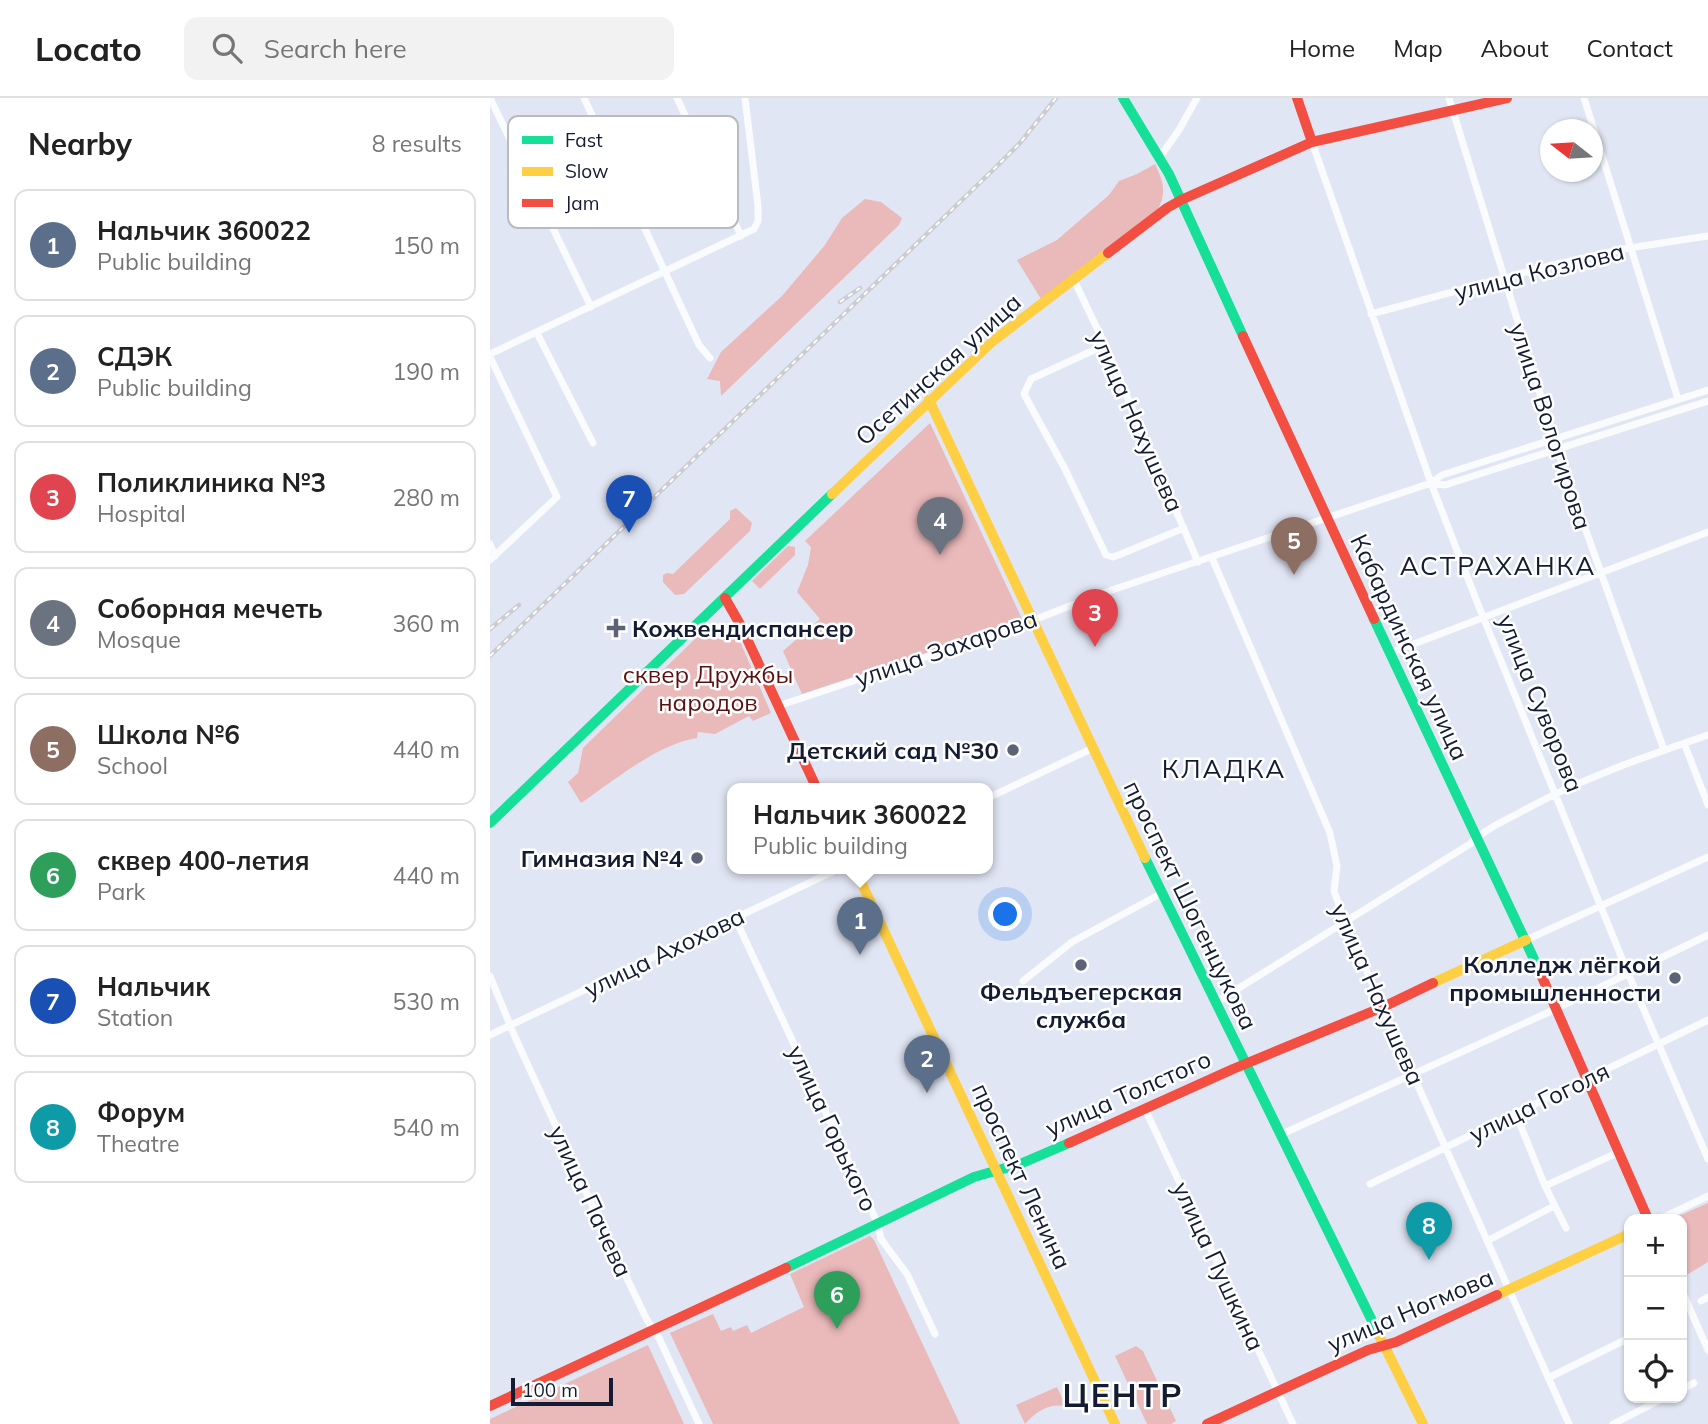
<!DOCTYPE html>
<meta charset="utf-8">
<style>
:root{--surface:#fff;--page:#f2f2f2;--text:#222;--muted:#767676;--line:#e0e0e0;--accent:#5b6376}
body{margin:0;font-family:Mulish,sans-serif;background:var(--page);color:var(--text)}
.controls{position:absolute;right:21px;bottom:21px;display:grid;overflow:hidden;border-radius:14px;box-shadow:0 2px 5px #0004}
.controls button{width:63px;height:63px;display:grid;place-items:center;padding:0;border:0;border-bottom:2px solid var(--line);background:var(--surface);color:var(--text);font:35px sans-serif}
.compass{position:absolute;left:1050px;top:21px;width:63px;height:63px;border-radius:50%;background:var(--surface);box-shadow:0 2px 5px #0004;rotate:287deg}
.scale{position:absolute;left:21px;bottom:18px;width:102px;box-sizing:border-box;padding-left:7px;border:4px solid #131c32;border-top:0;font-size:19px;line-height:24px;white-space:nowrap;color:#131c32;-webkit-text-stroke:5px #fff;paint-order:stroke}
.you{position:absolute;left:516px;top:817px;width:24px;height:24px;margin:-18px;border:5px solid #fff;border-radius:50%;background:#1a73e8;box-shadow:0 0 0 10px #1a73e833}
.badge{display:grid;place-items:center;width:46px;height:46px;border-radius:50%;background:var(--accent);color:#fff;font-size:23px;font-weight:700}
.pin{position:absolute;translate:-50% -58px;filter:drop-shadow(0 2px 4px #0008)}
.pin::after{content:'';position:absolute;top:37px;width:24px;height:21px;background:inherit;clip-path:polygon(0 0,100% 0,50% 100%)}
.popup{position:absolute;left:237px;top:685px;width:266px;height:91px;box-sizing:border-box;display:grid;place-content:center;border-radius:14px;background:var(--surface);filter:drop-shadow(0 2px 5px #0005);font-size:23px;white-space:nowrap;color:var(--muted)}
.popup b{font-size:26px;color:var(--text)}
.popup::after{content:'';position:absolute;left:50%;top:100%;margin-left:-14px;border:14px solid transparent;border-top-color:var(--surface)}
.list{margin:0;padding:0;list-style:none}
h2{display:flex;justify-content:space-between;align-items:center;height:91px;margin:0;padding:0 28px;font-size:30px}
h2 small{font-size:23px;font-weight:400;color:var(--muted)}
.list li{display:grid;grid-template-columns:46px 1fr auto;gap:21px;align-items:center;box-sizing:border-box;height:112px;margin:0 14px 14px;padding:0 14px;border:2px solid var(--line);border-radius:14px}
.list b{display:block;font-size:26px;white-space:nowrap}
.list p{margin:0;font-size:23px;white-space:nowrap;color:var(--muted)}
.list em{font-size:23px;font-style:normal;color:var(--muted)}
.icon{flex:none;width:38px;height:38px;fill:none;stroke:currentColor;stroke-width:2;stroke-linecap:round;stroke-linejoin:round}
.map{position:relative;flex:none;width:1218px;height:1326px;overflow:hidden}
header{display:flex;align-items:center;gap:42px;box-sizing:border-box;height:98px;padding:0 35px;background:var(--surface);border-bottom:2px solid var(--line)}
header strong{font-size:33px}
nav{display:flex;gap:38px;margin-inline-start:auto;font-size:24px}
.search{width:490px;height:63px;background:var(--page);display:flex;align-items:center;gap:18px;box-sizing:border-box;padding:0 24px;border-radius:14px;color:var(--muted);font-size:26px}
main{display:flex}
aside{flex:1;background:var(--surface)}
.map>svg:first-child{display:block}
.green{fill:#eab9ba}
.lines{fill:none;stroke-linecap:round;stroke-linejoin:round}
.street{stroke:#fafbfd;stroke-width:7}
.fast{stroke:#16e098;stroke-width:10}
.slow{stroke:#ffcf43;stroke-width:10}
.jam{stroke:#f24e42;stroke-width:10}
.rail-casing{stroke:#cbccd1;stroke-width:4.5}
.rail{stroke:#fff;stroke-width:2;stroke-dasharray:5;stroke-linecap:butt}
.poi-dot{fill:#5b6376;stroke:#fff;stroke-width:2.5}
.labels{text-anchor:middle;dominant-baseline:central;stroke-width:5;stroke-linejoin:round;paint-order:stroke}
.street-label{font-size:24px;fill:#131c32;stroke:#fff}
.poi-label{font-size:24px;font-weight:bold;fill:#131c32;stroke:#fff;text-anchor:end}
.park-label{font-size:24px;fill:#5b1110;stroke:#fff}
.neighbourhood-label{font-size:26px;letter-spacing:2px;fill:#131c32;stroke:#fff}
.district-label{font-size:32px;font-weight:bold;letter-spacing:2px;fill:#131c32;stroke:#fff}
.key{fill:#fff;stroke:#b8bbc2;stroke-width:2}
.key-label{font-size:19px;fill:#131c32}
</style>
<header>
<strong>Locato</strong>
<div class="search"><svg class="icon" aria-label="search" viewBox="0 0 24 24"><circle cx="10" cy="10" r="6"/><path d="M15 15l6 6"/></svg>Search here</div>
<nav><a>Home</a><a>Map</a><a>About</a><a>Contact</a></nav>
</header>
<main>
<aside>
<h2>Nearby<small>8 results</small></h2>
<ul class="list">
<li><span class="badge" style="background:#5c6f8a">1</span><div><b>Нальчик 360022</b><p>Public building</p></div><em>150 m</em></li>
<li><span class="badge" style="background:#5c6f8a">2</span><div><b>СДЭК</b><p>Public building</p></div><em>190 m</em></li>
<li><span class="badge" style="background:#e0444e">3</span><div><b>Поликлиника №3</b><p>Hospital</p></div><em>280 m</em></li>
<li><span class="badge" style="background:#6b7280">4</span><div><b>Соборная мечеть</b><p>Mosque</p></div><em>360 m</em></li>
<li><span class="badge" style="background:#8d6e63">5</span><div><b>Школа №6</b><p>School</p></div><em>440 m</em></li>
<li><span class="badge" style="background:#2e9e5b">6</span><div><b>сквер 400-летия</b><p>Park</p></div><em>440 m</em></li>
<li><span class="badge" style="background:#1a4fb4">7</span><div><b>Нальчик</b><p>Station</p></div><em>530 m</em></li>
<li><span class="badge" style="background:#0f9aa8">8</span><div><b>Форум</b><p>Theatre</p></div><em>540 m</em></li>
</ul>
</aside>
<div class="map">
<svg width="1218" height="1326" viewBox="0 0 1218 1326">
<rect width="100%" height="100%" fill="#e1e6f4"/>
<path class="green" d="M665,66C673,83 677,94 668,111L551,201L527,162L567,142L619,97L629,83L647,76Z
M375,101L391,104L412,120L409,127L231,298L230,283L217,281L231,254L292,198L335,147L352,120Z
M440,325L533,523L312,596L293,553L330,521L307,494L318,467L321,449L315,443Z
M246,410L262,425L260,433L194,496L185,497L173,484V477L177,475L183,476L240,421V413Z
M298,448L305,449V457L270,491L262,483Z
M245,532L281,615L263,623L259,618L225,636L208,634L207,640C167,646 124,683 91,705L78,684L88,675L93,650L207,539H232Z
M1218,1105V1164L1195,1178L1192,1170V1121L1184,1120Z
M380,1138L384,1142L470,1326H223L180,1235L223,1216L231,1233L241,1229L243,1233L257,1227L261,1235L314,1209L300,1176Z
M158,1247L194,1326H0V1321Z
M646,1248L653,1253L686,1323L681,1326H657L625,1258Z
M567,1289L576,1308C557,1305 546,1314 535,1326L526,1307Z"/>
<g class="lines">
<path class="street" d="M0,0L101,209
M94,0L209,247L220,260
M187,0L251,138
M959,0L1067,351L1174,652
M1094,0L1188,301
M822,44L941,385L989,509L1135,868L1218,1061
M670,59L689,32L707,0
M584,182L615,247L708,464
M881,216L1059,168L1139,150L1218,138
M47,235L103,345
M615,247L541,281L534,296L575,371L616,457L623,459L631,456L694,430
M0,256L264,131L268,123V108L255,0
M0,259L67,399L0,462
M941,385L955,387L1218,303
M0,446L5,458
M722,460L840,735L847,768L844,793L857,829L1079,1326
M900,555L1218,434
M288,608L523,530L616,494L941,385L952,377L1218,292
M1194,645L1218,707
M498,700L603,650
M245,820L388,1126L391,1141L417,1176L445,1236
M1036,842L1218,759
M0,878L25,939L109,1122L157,1222L169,1240L209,1326
M533,883L582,844L672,795
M725,905L980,746C994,732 1012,724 1029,715C1089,681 1154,659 1218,637
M0,937L348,771
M655,1011L803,1326
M1026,1016L1055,1088L1076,1130
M790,1037L1059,914L1218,837
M880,1086L1218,922
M1055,1088L1129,1054
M1170,1121L1218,1098
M997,1143L1064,1108
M1192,1193L1218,1252
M1211,1203L1218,1199
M1058,1280L1139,1240
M1192,1291L1204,1285
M1123,1326L1174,1300"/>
<path class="fast" d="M633,0L679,76L753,238
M884,521L1049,872
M0,725L342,396
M655,760L890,1239
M296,1170L484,1079L530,1066L579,1045"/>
<path class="slow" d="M439,302L655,760
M342,396L503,243L618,155
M365,771L625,1326
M943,885L1036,842
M1007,1197L1139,1136
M890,1239L933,1326"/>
<path class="jam" d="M807,0L822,44
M618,155L677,110L691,102L822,44L1017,0
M753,238L884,521
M235,500L251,528L327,691
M1049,872L1158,1121
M579,1045L743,971L893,909L943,885
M0,1308L296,1170
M717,1326L878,1252L906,1244L1007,1197"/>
<g class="rail-casing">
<path id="rail" d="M350,204L370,190
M0,531L29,507
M0,558L504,71L530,45L566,0"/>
</g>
<use href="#rail" class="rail"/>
</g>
<g class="poi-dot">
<path d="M122.5 519.5h7v7h7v7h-7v7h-7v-7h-7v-7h7z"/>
<circle cx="523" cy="652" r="7"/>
<circle cx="207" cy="760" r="7"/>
<circle cx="591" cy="867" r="7"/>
<circle cx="1185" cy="880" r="7"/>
</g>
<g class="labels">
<g class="street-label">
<text transform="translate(1049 173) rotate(-14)">улица Козлова</text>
<text transform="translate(448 271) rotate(-42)">Осетинская улица</text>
<text transform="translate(647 323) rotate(66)">улица Нахушева</text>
<text transform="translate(1061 328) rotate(72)">улица Вологирова</text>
<text transform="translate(920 549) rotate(65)">Кабардинская улица</text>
<text transform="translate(456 550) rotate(-19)">улица Захарова</text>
<text transform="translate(1051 605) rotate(68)">улица Суворова</text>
<text transform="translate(701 807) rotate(64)">проспект Шогенцукова</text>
<text transform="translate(174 854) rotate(-26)">улица Ахохова</text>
<text transform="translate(888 896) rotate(66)">улица Нахушева</text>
<text transform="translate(638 995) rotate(-24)">улица Толстого</text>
<text transform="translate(1049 1004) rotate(-26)">улица Гоголя</text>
<text transform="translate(343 1030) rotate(65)">улица Горького</text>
<text transform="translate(532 1078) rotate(65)">проспект Ленина</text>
<text transform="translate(101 1103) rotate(65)">улица Пачева</text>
<text transform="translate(729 1168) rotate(65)">улица Пушкина</text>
<text transform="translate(920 1212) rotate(-23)">улица Ногмова</text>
</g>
<g class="poi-label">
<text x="142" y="530" text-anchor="start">Кожвендиспансер</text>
<text x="509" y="652">Детский сад №30</text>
<text x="193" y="760">Гимназия №4</text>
<text x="1171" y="866">Колледж лёгкой<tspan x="1171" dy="28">промышленности</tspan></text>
<text x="591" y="893" text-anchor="middle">Фельдъегерская<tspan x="591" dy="28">служба</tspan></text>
</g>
<g class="park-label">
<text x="218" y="576">сквер Дружбы<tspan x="218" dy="28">народов</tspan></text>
</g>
<g class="neighbourhood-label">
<text x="1008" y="467">АСТРАХАНКА</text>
<text x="734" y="670">КЛАДКА</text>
</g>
<g class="district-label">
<text x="633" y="1297">ЦЕНТР</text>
</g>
</g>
<rect x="18" y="18" width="230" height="112" rx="10" class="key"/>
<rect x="32" y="38" width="31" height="8" fill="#16e098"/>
<rect x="32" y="69" width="31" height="9" fill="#ffcf43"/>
<rect x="32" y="101" width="31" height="8" fill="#f24e42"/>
<g class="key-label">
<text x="75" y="49">Fast</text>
<text x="75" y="80">Slow</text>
<text x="75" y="112">Jam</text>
</g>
</svg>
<div class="controls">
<button>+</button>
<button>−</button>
<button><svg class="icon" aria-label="locate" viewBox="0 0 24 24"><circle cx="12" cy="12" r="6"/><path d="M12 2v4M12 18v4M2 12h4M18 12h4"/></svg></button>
</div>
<svg class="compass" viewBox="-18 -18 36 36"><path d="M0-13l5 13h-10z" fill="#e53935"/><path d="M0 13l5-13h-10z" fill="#767676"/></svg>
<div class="scale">100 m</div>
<div class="you"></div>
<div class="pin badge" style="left:370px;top:857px;background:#5c6f8a">1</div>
<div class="popup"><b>Нальчик 360022</b>Public building</div>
<div class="pin badge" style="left:437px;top:995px;background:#5c6f8a">2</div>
<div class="pin badge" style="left:605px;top:549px;background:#e0444e">3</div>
<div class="pin badge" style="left:450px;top:457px;background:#6b7280">4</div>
<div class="pin badge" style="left:804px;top:477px;background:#8d6e63">5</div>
<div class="pin badge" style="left:347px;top:1231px;background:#2e9e5b">6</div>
<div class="pin badge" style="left:139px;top:435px;background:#1a4fb4">7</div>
<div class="pin badge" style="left:939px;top:1162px;background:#0f9aa8">8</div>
</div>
</main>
